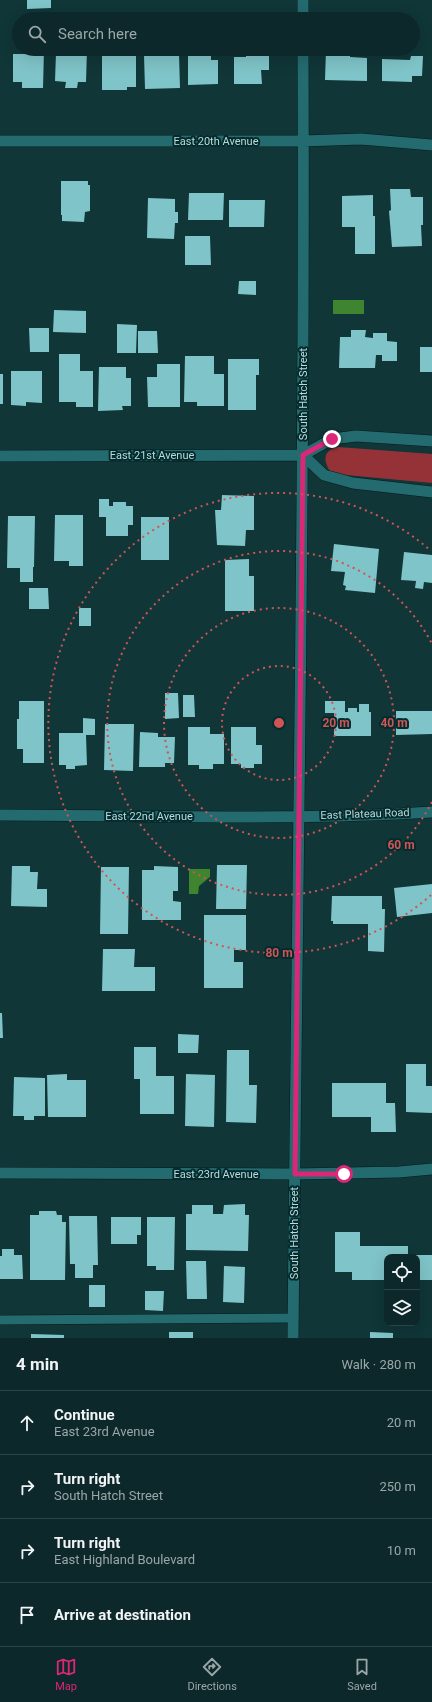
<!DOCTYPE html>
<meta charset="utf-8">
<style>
:root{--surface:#0c282a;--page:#1a3436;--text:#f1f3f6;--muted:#9aa6a8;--line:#2c4447;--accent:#db2777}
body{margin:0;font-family:Roboto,sans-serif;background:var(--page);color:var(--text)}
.controls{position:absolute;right:12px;bottom:12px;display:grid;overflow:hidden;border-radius:8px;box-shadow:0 4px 16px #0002}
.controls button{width:36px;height:36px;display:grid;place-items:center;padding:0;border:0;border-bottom:1px solid var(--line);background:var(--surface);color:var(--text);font:20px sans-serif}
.stop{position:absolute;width:12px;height:12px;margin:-9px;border:3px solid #db2777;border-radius:50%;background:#fff}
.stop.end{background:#db2777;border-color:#fff;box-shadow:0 1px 4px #0008}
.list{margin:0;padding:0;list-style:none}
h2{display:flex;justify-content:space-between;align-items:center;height:52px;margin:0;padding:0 16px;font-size:17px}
h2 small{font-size:13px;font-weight:400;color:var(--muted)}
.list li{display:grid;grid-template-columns:26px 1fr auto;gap:12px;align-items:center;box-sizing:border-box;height:64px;padding:0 16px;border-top:1px solid var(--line)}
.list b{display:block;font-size:15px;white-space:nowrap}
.list p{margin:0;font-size:13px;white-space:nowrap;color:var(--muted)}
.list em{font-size:13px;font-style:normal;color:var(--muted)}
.icon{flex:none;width:22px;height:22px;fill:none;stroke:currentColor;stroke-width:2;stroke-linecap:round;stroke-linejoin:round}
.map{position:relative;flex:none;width:432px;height:1338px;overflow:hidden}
.search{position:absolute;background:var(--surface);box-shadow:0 4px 16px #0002;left:12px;right:12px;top:12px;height:44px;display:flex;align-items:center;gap:10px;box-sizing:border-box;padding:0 14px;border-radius:22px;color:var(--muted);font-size:15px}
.sheet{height:308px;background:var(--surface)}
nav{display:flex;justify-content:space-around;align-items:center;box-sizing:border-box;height:56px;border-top:1px solid var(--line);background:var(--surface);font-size:11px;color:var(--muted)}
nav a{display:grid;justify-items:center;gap:2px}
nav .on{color:var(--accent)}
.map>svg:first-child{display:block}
.green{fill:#953238}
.water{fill:#3f8530}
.building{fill:#7fc4c8}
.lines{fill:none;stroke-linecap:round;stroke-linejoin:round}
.service-casing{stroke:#061b1c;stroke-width:10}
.minor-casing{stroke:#061b1c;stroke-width:12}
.service{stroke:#236b6f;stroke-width:9}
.minor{stroke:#236b6f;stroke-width:11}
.route{stroke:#db2777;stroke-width:5}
.ring{fill:none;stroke:#cf5455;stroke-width:2;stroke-dasharray:2 4}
.labels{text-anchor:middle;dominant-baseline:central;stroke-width:4;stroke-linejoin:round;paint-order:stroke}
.street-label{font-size:11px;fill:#b9dadb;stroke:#042b2d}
.centre{fill:#cf5455;stroke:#042b2d;stroke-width:2}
.ring-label{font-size:12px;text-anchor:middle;font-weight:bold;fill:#cf5455;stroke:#042b2d;stroke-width:4;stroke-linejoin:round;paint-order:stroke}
</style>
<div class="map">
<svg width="432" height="1338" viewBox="0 0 432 1338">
<rect width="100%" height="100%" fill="#103638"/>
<path class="green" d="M338,447L432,454V483L335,474L330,471C323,460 323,450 338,447Z"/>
<path class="water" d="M333,300H364V314H333Z
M189,869H210V877L199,886L198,894H189Z"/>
<path class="building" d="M27,0H51V8L27,9Z
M326,12L350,13V19H326Z
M26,49H44L43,88H22V82H13V54H26Z
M69,49H87L86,82H78L77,88H65L66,82L55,81L56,53H69Z
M246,49H269V70H261L262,84H234V57H246Z
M326,49H350V57L367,58V81L325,80Z
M179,54L180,88L145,89L144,55Z
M188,54H211V60H218V84L188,85Z
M102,55H136V87H127V90H102Z
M411,56H423L422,76H412V82L382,81V59L410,60Z
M61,181H88V185H90V211L85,212L84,222L62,221V215H61Z
M390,189H410L411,197H423V225H421L422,246L392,247L389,211L391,210Z
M189,193H224L223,220H188Z
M373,195V216H375V254H355V227H342V196Z
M148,198L175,199V212H178V223H175L174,239L147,238Z
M229,200H265L264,227H229Z
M185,236H210L211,265H185Z
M239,281H256V295L238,294Z
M54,310L86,311V333L53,332Z
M117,324L137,325L136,353H117Z
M29,328H49V352H30Z
M351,330H366L365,337L373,338V333H387V341L397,342V361H382V355H376L375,368H339L340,337H351Z
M138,331H157L158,353H138Z
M420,347H432V372H420Z
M59,354H80V371H93V407H76V402H59Z
M185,356H214V374H224V406H197V402H184Z
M228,359H259V375H256V410H228Z
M157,364H180V407H148L147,377H157Z
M99,367H126V378H131V406H122L123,410L98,411Z
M11,371H42V403L26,402V406L11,405Z
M0,374H3V404H0Z
M222,495L254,496V530H246L245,546L217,545L215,510H221Z
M99,499H109V506H113V502H126V506H133V525H128V536H106V517H99Z
M55,515H83V566H69V561H54Z
M8,516H35L34,567H33V582H20V568H7Z
M141,517H169V560H141Z
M334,544L379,549L375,593L345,590L346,586L343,585L345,572L331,571Z
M404,552L432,555V583L424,582L423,589L415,588L416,581L401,580Z
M249,559V576H254V611H225V560Z
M29,588H48L49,609H29Z
M79,608H91V626H79Z
M165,693H178L179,718L165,719Z
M183,695H194L195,717H183Z
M19,701H44V763H23V749H17V719H19Z
M325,701H345V712H348V708H357V712H359V704H369V712H371V736H334V713H325Z
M396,711H432V734L396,735Z
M83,718L95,719V735H86L87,765L75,766V769H66V765H59V733H83Z
M105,724H134L133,771L104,770Z
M188,727H210V734H224V764H213V769H199V765H188Z
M231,727H256V745H262V764H254V768H241V764H231Z
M140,732L158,733V737H175L174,763H165V767H139Z
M217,865H247L246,909H216Z
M12,866H30V872H38L37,889H47V907L11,906Z
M154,866L178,867V891H173V901L181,902V920H142V870H154Z
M101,867H129L128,934H100Z
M432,884V913L397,917L394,888Z
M332,896H382V909H385L384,952L368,951V924H333V921H331Z
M204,915H246V950H234V962H243V988H204Z
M103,949H135L134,967H155V991H102Z
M0,1013H2L3,1038H0Z
M178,1034L199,1035L198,1053H178Z
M134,1047H156V1076H174V1114H140V1079H134Z
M227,1050H249V1085H257L256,1123L226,1122Z
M406,1064H426V1086H432V1113L406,1112Z
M67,1074V1080H86V1117H48L47,1075Z
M186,1074L215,1075L214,1127L185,1126Z
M14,1077L45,1078V1116H34V1120H24V1116H13Z
M332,1083H386V1103H395L396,1132H371V1117H332Z
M245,1204V1215H249L248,1251L186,1250V1214H192V1205H213V1214H223L224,1205Z
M39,1211H56L57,1215H62V1222H66L65,1280H30V1215H39Z
M69,1216H97L98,1265H93V1278H75V1264H70Z
M111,1217H141V1235H137V1244H111Z
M147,1217H175L174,1270H156V1266H147Z
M335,1232H360V1246H408V1257H387V1280H352V1272H335Z
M2,1249H14V1255H22L23,1279H0V1256H2Z
M412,1255H432V1280H417V1257H412Z
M186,1261H206L207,1299H187Z
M224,1266L245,1267L244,1303L223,1302Z
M89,1285H105V1307H89Z
M145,1291H164L163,1311L145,1310Z
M169,1332H193V1338H169Z
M370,1332L393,1333V1338H370Z
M31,1334L64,1335V1338H31Z"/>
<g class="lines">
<g class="service-casing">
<path id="service" d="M0,1320L294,1318"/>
</g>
<g class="minor-casing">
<path id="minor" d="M303,0V19
M0,141H303L361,139L432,145
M303,455L324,475L353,483L432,492
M0,456L303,455L332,439L356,436L432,441
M0,815C144,815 288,821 432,812
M0,1173L295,1174L399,1172L432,1169
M293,1338C297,908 305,479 303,49"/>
</g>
<use href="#service" class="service"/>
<use href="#minor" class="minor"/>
</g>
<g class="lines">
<path class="route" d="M332,439L303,455L295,1174H344"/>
</g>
<g class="ring">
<circle cx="279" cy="723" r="57"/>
<circle cx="279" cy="723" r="115"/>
<path d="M432 802A172 172 0 1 1 432 644"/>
<path d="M431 895A230 230 0 1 1 431 551"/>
</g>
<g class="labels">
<g class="street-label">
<text x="216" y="141">East 20th Avenue</text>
<text transform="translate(303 394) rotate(-90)">South Hatch Street</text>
<text x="152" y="455">East 21st Avenue</text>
<text transform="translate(365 814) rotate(-2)">East Plateau Road</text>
<text x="149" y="816">East 22nd Avenue</text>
<text x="216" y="1174">East 23rd Avenue</text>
<text transform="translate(294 1233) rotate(-90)">South Hatch Street</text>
</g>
</g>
<circle cx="279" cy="723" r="6" class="centre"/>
<g class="ring-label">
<text x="336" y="727">20 m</text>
<text x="394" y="727">40 m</text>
<text x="401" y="849">60 m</text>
<text x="279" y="957">80 m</text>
</g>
</svg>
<div class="controls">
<button><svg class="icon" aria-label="locate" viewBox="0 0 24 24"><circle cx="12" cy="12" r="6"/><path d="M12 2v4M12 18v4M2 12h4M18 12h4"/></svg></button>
<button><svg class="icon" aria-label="layers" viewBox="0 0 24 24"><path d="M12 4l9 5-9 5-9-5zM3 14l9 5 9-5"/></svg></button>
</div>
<div class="stop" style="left:344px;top:1174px"></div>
<div class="stop end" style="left:332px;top:439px"></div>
<div class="search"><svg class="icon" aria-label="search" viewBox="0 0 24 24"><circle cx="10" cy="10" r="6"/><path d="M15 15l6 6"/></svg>Search here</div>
</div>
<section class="sheet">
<h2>4 min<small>Walk · 280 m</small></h2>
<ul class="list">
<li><svg class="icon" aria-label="ahead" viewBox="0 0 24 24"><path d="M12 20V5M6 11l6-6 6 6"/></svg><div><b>Continue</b><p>East 23rd Avenue</p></div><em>20 m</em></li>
<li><svg class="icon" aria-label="right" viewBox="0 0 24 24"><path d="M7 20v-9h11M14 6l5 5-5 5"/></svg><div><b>Turn right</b><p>South Hatch Street</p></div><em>250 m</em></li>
<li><svg class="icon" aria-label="right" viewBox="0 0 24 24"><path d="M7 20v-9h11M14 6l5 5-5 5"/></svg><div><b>Turn right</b><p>East Highland Boulevard</p></div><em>10 m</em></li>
<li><svg class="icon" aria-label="arrive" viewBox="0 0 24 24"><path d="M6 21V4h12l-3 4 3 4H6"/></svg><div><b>Arrive at destination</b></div></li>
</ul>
</section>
<nav>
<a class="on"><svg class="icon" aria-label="map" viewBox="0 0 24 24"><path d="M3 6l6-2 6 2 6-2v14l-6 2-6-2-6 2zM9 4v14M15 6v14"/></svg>Map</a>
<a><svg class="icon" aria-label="directions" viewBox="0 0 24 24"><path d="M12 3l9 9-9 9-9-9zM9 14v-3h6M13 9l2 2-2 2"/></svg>Directions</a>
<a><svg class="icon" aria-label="saved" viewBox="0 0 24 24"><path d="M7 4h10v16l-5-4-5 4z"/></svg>Saved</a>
</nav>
